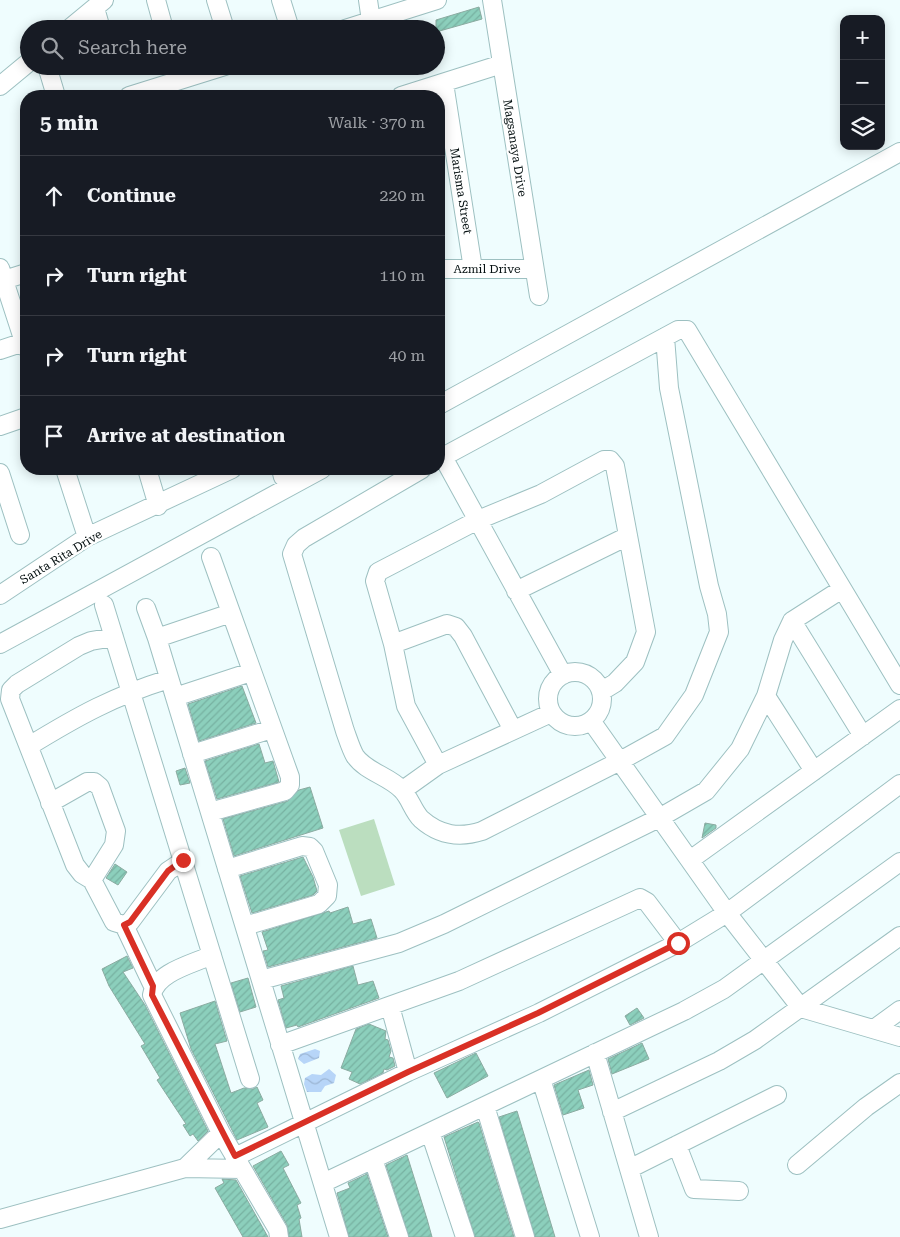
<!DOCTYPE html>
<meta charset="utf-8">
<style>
:root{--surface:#171b24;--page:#20242c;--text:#f1f3f6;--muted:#9ea1a6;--line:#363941}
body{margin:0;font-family:"Roboto Serif",serif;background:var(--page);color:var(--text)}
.controls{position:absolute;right:15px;top:15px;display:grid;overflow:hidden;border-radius:10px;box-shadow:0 2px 12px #0003}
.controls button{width:45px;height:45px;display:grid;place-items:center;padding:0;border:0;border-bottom:1px solid var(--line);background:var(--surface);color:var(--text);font:25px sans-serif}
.stop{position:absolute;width:15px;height:15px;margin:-11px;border:4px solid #d93025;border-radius:50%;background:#fff}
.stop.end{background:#d93025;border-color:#fff;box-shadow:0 1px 5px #0008}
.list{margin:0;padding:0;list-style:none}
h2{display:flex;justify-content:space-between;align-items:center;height:65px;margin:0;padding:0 20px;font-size:21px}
h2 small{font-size:16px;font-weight:400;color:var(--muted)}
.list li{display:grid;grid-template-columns:32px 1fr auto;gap:15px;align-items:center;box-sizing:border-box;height:80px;padding:0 20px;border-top:1px solid var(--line)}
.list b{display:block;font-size:19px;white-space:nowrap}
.list em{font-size:16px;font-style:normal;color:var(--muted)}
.icon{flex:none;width:28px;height:28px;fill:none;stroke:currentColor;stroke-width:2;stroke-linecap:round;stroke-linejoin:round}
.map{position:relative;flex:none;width:900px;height:1237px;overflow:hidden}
.search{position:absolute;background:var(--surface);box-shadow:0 2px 12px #0003;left:20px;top:20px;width:425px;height:55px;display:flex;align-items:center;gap:12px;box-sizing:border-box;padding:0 18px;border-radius:28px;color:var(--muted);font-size:19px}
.panel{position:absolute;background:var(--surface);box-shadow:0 2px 12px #0003;left:20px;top:90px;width:425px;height:385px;border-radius:20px}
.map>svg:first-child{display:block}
.park{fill:#bbdebf}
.water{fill:url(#water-waves)}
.building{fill:url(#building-hatch);stroke:#8baba1}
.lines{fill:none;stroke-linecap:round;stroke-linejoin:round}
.minor-casing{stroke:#9dc0c1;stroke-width:20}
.minor{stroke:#fff;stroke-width:18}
.route{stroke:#d93025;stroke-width:6}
.labels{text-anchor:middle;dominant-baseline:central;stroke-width:4.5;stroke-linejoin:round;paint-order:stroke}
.street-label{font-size:12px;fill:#040f10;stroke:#fff}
</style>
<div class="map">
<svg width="900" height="1237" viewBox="0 0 900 1237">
<defs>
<pattern id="water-waves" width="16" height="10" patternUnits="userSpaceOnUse" patternTransform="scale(1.25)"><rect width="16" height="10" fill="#b7d5f8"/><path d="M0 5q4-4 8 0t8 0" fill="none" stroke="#9cb6d4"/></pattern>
<pattern id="building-hatch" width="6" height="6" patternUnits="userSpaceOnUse" patternTransform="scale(1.25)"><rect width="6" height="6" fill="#8ccfbc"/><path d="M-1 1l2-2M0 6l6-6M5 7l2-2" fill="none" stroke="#77b1a1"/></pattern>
</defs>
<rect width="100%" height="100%" fill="#effdfe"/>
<path class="park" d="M374,819L395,885L361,896L339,830Z"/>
<path class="water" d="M315,1049L320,1051L319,1058L304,1064L298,1059L300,1054Z
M329,1069L336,1075L334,1083L325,1086L321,1092H307L304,1084L305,1078L312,1074L321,1075Z"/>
<path class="building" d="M479,7L482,19L436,32V20Z
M242,686L256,723L199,741L188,704Z
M259,744L265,763L273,761L279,782L217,799L205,761Z
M185,768L190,783L180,785L176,771Z
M310,787L323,828L234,856L223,819L288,801L299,790Z
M705,823L716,825V828L702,838Z
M303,857L313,877L317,891L313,895L252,913L240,876Z
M115,864L127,872L118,885L106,878Z
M348,907L353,924L371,919L377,938L268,967L263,951L268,950L262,932L329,911L330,913Z
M127,956L133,968L123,972L145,1005L208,1131L198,1141L193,1134L190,1136L183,1125L186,1124L157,1080L160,1078L141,1046L145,1044L109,986L102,969Z
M353,966L358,985L373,981L379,998L298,1027L297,1025L286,1028L278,1000L284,998L281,986Z
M248,978L256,1007L240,1012L231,983Z
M215,1001L227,1041L215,1044L231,1093L244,1088L253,1089L257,1087L263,1100L257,1103L268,1127L237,1140L191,1049L180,1013Z
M637,1008L644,1018L630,1025L625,1016Z
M369,1024L386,1031L385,1039L388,1040L391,1051L389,1057L393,1058L395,1066L387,1070L384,1069L383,1073L360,1084L349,1079L352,1072L341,1068L356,1029Z
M642,1043L649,1059L612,1074L608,1059Z
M476,1053L488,1076L447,1098L434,1073Z
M589,1070L593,1085L578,1090L584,1108L563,1115L554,1085Z
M517,1111L555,1237H535L499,1117Z
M478,1122L479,1123L514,1237H475L444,1137Z
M281,1151L289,1165L283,1168L301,1203L297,1205L301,1218L299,1219L302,1237H289L287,1225L253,1166Z
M407,1155L427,1219L432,1237H409L386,1165Z
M367,1174L388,1237H349L337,1193L350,1188L348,1183Z
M222,1179L236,1180L268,1237H243L215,1188L224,1183Z"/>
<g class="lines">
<g class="minor-casing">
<path id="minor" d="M156,0L164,29
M216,0L225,29
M281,0L290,29
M368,0L371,21
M492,0L539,296
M95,8L101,29
M69,29L104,0
M345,29L437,0
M47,66L56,96
M444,83L473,269
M0,86L29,62
M129,96L225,66
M401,96L502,64
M0,268L26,348
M439,269H534
M4,280L26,273
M0,350L24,342
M439,405L900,152
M0,426L26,417
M443,457L563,675
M439,459L678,330H687L900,685
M65,469L87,537
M147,469L158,506
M281,469L283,477
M422,469L304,538L296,545L292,554L345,731C348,739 351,749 355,756C366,772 389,776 402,790C410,798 413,811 421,819C440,836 460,838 482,831L620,761L665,736L694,695L719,632L717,614L709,586L669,388L665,337
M0,473L20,535
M516,591L628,536
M0,595L87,537L232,469
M104,605L250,1079
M146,608L157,638L339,1237
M792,621L863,736
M114,637L91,641L79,646L17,684L11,690L10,699L75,865L82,874L92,880L114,922L124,925L130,922L168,871L183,861
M157,638L231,613
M0,644L322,469
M393,644L447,624L456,627L463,636L513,730
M548 699a27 27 0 1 1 54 0a27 27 0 1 1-54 0Z
M766,696L814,771
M175,697L251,672
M592,722L727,913L801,1008L900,1037
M29,746C78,716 114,696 169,679
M192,754L272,729
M438,765L406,706L393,644L375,581L378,572L478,520L541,494L604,460H610L615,466L646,632L635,662L615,683L602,691
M403,790L438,765L551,713
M50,803L87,782H94L100,787L116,831L114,845L92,880
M210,812L285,791L290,785V777L211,557
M690,860L900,709
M227,869L302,846L310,847L314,851L328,885L327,896L319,904L245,926
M124,925L153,986
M212,955C193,964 156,972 152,995L221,1133L278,1230L279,1237
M261,980L399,943L444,924L661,817L706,791L740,749L766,696L783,640L792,621L842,589
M390,1006L408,1072
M874,1029L900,1010
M280,1045L459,981L640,898L647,902L678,943
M595,1053L649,1237
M541,1079L590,1237
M485,1106L525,1237
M612,1112L719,1061L755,1040L900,936
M430,1132L465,1237
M677,1145L694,1189L739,1191
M235,1157L408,1072L539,1013L678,943L727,913L900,784
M373,1159L399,1237
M797,1165L866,1107L900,1083
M185,1168L221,1133
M629,1169L777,1095
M323,1183L684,1011L724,989L900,862
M0,1219L185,1168L242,1169"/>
</g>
<use href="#minor" class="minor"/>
</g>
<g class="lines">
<path class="route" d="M183,860L168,871L130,922L124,925L153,986L152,995L235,1156L408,1072L538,1013L678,943"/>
</g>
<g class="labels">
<g class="street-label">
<text transform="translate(515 148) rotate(81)">Magsanaya Drive</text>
<text transform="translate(461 191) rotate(81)">Marisma Street</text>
<text x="487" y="269">Azmil Drive</text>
<text transform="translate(61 557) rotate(-31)">Santa Rita Drive</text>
</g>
</g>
</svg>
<div class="controls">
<button>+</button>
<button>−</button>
<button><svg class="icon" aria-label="layers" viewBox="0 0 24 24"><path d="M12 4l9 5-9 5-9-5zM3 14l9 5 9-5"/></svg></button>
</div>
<div class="stop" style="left:678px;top:943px"></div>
<div class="stop end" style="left:183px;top:860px"></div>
<div class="search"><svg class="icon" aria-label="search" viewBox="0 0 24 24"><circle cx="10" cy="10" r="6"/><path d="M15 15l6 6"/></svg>Search here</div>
<section class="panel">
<h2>5 min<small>Walk · 370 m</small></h2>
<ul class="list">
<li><svg class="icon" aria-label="ahead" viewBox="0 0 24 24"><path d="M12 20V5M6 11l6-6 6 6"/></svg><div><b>Continue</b></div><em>220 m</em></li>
<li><svg class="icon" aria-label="right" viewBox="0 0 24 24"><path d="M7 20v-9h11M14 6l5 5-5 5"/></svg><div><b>Turn right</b></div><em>110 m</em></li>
<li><svg class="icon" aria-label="right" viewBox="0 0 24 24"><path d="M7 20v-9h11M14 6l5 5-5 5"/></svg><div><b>Turn right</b></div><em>40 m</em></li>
<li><svg class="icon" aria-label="arrive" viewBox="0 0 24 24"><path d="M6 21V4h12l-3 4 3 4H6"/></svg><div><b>Arrive at destination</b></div></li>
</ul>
</section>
</div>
